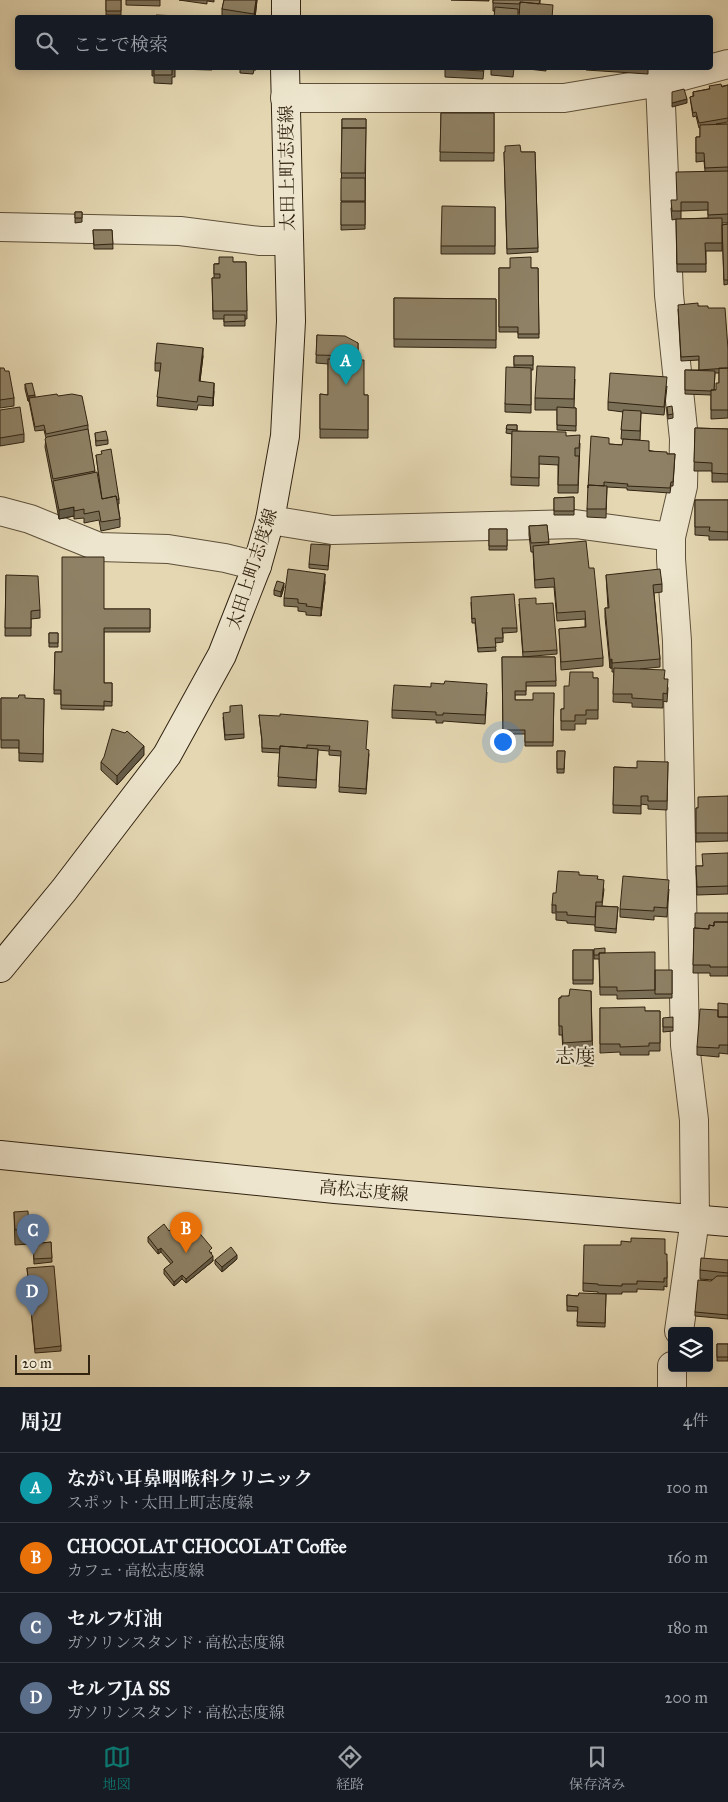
<!DOCTYPE html>
<html lang="ja">
<meta charset="utf-8">
<style>
:root{--surface:#171b24;--page:#242831;--text:#f1f3f6;--muted:#9ea1a6;--line:#363941;--accent:#0f766e}
body{margin:0;font-family:"IM FELL Great Primer","Noto Serif JP",serif;background:var(--page);color:var(--text)}
.controls{position:absolute;right:15px;bottom:15px;display:grid;overflow:hidden;border-radius:5px;box-shadow:0 2px 12px #0003}
.controls button{width:45px;height:45px;display:grid;place-items:center;padding:0;border:0;border-bottom:1px solid var(--line);background:var(--surface);color:var(--text);font:25px sans-serif}
.scale{position:absolute;left:15px;bottom:12px;width:75px;box-sizing:border-box;padding-left:5px;border:2px solid #312311;border-top:0;font-size:14px;line-height:18px;white-space:nowrap;color:#312311;-webkit-text-stroke:4px #ede5cd;paint-order:stroke}
.you{position:absolute;left:502px;top:741px;width:18px;height:18px;margin:-12px;border:4px solid #fff;border-radius:50%;background:#1a73e8;box-shadow:0 0 0 8px #1a73e833}
.badge{display:grid;place-items:center;width:32px;height:32px;border-radius:50%;background:var(--accent);color:#fff;font-size:16px;font-weight:700}
.pin{position:absolute;translate:-50% -41px;filter:drop-shadow(0 1px 2px #0008)}
.pin::after{content:'';position:absolute;top:26px;width:18px;height:15px;background:inherit;clip-path:polygon(0 0,100% 0,50% 100%)}
.list{margin:0;padding:0;list-style:none}
h2{display:flex;justify-content:space-between;align-items:center;height:65px;margin:0;padding:0 20px;font-size:21px}
h2 small{font-size:16px;font-weight:400;color:var(--muted)}
.list li{display:grid;grid-template-columns:32px 1fr auto;gap:15px;align-items:center;box-sizing:border-box;height:70px;padding:0 20px;border-top:1px solid var(--line)}
.list b{display:block;font-size:19px;white-space:nowrap}
.list p{margin:0;font-size:16px;white-space:nowrap;color:var(--muted)}
.list em{font-size:16px;font-style:normal;color:var(--muted)}
.icon{flex:none;width:28px;height:28px;fill:none;stroke:currentColor;stroke-width:2;stroke-linecap:round;stroke-linejoin:round}
.map{position:relative;flex:none;width:728px;height:1387px;overflow:hidden}
.search{position:absolute;background:var(--surface);box-shadow:0 2px 12px #0003;left:15px;right:15px;top:15px;height:55px;display:flex;align-items:center;gap:12px;box-sizing:border-box;padding:0 18px;border-radius:5px;color:var(--muted);font-size:19px}
.sheet{height:345px;background:var(--surface)}
nav{display:flex;justify-content:space-around;align-items:center;box-sizing:border-box;height:70px;border-top:1px solid var(--line);background:var(--surface);font-size:14px;color:var(--muted)}
nav a{display:grid;justify-items:center;gap:2px}
nav .on{color:var(--accent)}
.map>svg:first-child{display:block}
.lines{fill:none;stroke-linecap:round;stroke-linejoin:round}
.minor-casing{stroke:#5e5039;stroke-width:30}
.secondary-casing{stroke:#312311;stroke-width:30}
.minor{stroke:#ede5cd;stroke-width:28}
.secondary{stroke:#ede5cd;stroke-width:28}
.wall{fill:#7a6f57;stroke:#312311;fill-rule:evenodd}
.shaded-wall{fill:#635a47;stroke:#312311}
.building{fill:#8e8165;stroke:#312311}
.labels{text-anchor:middle;dominant-baseline:central;stroke-width:4;stroke-linejoin:round;paint-order:stroke}
.street-label{font-size:18px;fill:#312311;stroke:#ede5cd}
.quarter-label{font-size:20px;fill:#312311;stroke:#ede5cd}
</style>
<div class="map">
<svg width="728" height="1387" viewBox="0 0 728 1387">
<rect width="100%" height="100%" fill="#e4d7b2"/>
<filter id="stains"><feTurbulence type="fractalNoise" baseFrequency=".004" numOctaves="4"/><feColorMatrix values="0 0 0 0 .2 0 0 0 0 .09 0 0 0 0 .02 0 0 0 .5 -.17"/></filter>
<radialGradient id="worn" r=".72"><stop offset=".6" stop-color="#630" stop-opacity="0"/><stop offset="1" stop-color="#630" stop-opacity=".3"/></radialGradient>
<g class="lines">
<g class="minor-casing">
<path id="minor" d="M660,82L669,295L684,439L683,486L671,537V559L677,641L685,1045L694,1120L695,1219L679,1331
M285,98H564L660,82L728,64
M0,227L180,231L260,241H289
M0,511L30,519L99,547L168,549L225,558L257,566
M270,520L332,530L575,524L671,537
M672,1366V1387"/>
</g>
<g class="secondary-casing">
<path id="secondary" d="M286,18V0
M0,968L64,890L167,755L222,655L257,566L270,520L285,436L291,321L285,68
M0,1155L335,1189L728,1222"/>
</g>
<use href="#minor" class="minor"/>
<use href="#secondary" class="secondary"/>
</g>
<path class="wall" d="M106,0H121V15H106Z
M126,0H160V6L126,5Z
M179,0H214V2L207,1V4Z
M224,0H257L255,18L222,17V9Z
M451,0H489V1Z
M493,0H540V4L519,13L493,11Z
M152,68H212V70L175,69V77H172V84L154,83V76H152Z
M231,68H256V70H254L253,74L240,73V68Z
M445,68H484L483,79L445,77Z
M491,68H514L513,77L491,75Z
M528,68H546V71L528,69Z
M586,68H648V74L586,70Z
M728,85V122L716,124H728V223H722V251H706V272H677L676,219L672,220L671,208L677,200L705,171L704,161L696,162V137H700V128H699L696,116L693,117L690,97L693,96V92ZM708,210V218L681,219V211Z
M441,113H494V161H440Z
M342,119H366L365,229L341,230Z
M504,152H535L538,252L507,254Z
M495,207V254H441V246Z
M75,212H82V222L75,223Z
M728,224V284L724,285L722,225Z
M93,230H112L113,249H94Z
M233,262H246L247,319H245V326H224V319H213L212,278H214V264Z
M499,268H538L539,338H518V332H499Z
M394,298L496,299V348L394,347Z
M698,306L708,308L728,349V418L711,419V395L685,394V370H699V360L681,361L678,309ZM715,373H719V383L716,390H714Z
M317,335L358,343V360L364,395H368V438H320V394L328,395V364L316,363Z
M203,356L200,381L214,391L213,406L198,405L197,410L157,406L160,371H155V363Z
M514,356H533V370H531V413L505,412V404L514,367Z
M0,368L5,371L14,398V406L0,408Z
M575,379L574,408H576V431L557,430V410H535V398Z
M25,384L35,397L88,425V430L95,473L100,485L96,455L119,499V504H118L120,519V527L101,531L99,520L84,523V518L74,519V516L59,519L45,447L46,438L44,430L35,431L29,401H28L25,389Z
M667,386L664,415L641,413L640,440L621,439L623,412L608,410V402Z
M667,407L673,414V418L668,419Z
M0,410L24,434V442L0,446Z
M507,425H517V431L566,436L580,443L578,493H558V465L539,464V486L511,485L512,434L506,433Z
M695,428L728,429V482H712V471H694Z
M95,433L108,440V444L96,446Z
M609,444L622,445L667,454H675L673,486H671L670,493L627,490V488L607,487L606,518L587,517V509Z
M574,497V515H554V498Z
M695,500H728V540H709V536L695,535Z
M547,525L549,545L589,568L603,658V666L561,670L559,629L585,627V619L557,621L554,587L535,588L533,552H531L529,535V526Z
M489,529H507V550H489Z
M330,545L328,570L309,568V564Z
M6,575L40,610V618L31,619V636H5Z
M606,575L662,584V592L654,593L660,659V667L640,669L665,679L668,688L667,702L663,701V708L632,707V703L613,702L614,672H612V668H610L605,617V608H608Z
M325,582L321,616L306,615V612L298,611V607L284,606V598Z
M284,587L281,597L274,595V590Z
M471,602L517,628V632L503,633V642L495,643L496,651L478,652L475,623H472Z
M519,604L557,650V654L523,657Z
M104,609H150V632H104V683H112V706H104V710L61,709V694H54L55,652H62Z
M49,633H58V647H49Z
M502,657H555L556,686H526V695H515V700H533L554,693L553,746H525V734H503Z
M593,678H598V719H586V724H575V730H561V709H564L569,686Z
M444,684L487,692L485,724L443,721V723H436V720L392,718V710L431,687Z
M1,698L44,699L43,762L19,761V748H1Z
M259,715L366,749L369,754L366,794L339,792L341,756L329,755V751L318,750L316,788L278,786L280,753L262,752V742Z
M223,717L244,734V738L225,740Z
M557,751H565L564,773H557Z
M144,755L117,785L101,770V762Z
M668,762L667,810L648,809V805L641,804V814L613,813L614,767L637,768Z
M728,796V841L696,842V808H698Z
M728,853V894L697,895L696,866H702Z
M579,875L598,879L604,889L602,906L618,907L616,933L595,931V925L567,923V921L556,920V913H552V905L556,893Z
M669,889L667,917L654,916V920L620,917V909Z
M728,913V976H710V973H693L694,928Z
M594,949L605,953L655,990L672,970V998L617,999V995H600L599,959H594Z
M573,950H593V984H573Z
M591,991L593,1066H584V1050L563,1051L562,1035H559V998Z
M728,1004V1054L719,1053V1057L697,1055V1047L718,1010Z
M600,1008L645,1011H660V1051H649V1055H620V1052L600,1053Z
M663,1018L673,1027V1031L663,1032Z
M14,1212L29,1229V1244L15,1245Z
M169,1231L212,1253H211L213,1261L186,1283L182,1279L174,1286L164,1274V1269L171,1264L161,1252L158,1254L148,1242V1237Z
M51,1242L52,1262L34,1264L33,1244Z
M665,1254L667,1262V1287L664,1286V1290L637,1289V1292H622V1294H599H606L605,1327L577,1326L578,1311H567V1295L578,1296L598,1294V1292L583,1291V1283Z
M237,1259L222,1272L215,1264V1260Z
M728,1260V1319L695,1316V1312L711,1281L713,1280L700,1279V1270Z
M27,1268L61,1346V1351L35,1353Z
M717,1344H728V1361H717Z"/>
<path class="shaded-wall" d="M256,0H257L255,18H254Z
M687,99V103L672,107V103Z
M203,348V356L199,389V381Z
M214,383V391L213,406V398Z
M35,395V399L29,398V401H28V396Z
M74,507V516L59,519V510Z
M325,574V582L321,616V608Z
M284,583V587L281,597V592Z
M612,659V668H610V660Z
M144,746V755L117,785V776Z
M161,1248V1252L158,1254V1250Z
M237,1255V1259L222,1272V1267Z
M213,1256V1261L186,1283V1279Z
M182,1275V1279L174,1286V1282Z"/>
<path class="building" d="M106,0H121V11H106Z
M224,0H256L254,14L222,9Z
M493,0H540L539,4L520,2V4L493,3Z
M520,2L553,5L552,18H519Z
M495,7L518,9V18H494Z
M156,15L180,16V18H156Z
M154,68H175V69L172,68V75H154Z
M445,68H483V71L445,69Z
M721,84L722,87L728,85V118L699,123L696,112L693,113L690,97L694,96L693,92L710,89L709,86Z
M684,89L687,99L672,103V92Z
M441,113H494V153L440,152Z
M342,119H366V128H342Z
M728,124V167L705,168L704,153H696V137H700V125Z
M342,128H366L365,173H341Z
M520,145L521,152H535L538,248L507,249L504,152H505V146Z
M728,171V214L708,215V202H681V211H672L671,200H677L676,172Z
M341,178H365V201H341Z
M341,202H365V225H341Z
M442,206L495,207V246H441Z
M75,212H82V218H75Z
M722,218V243H705L706,264H677L676,219Z
M728,224V280H724L722,225Z
M93,230H112L113,244L94,245Z
M219,257H233V262H246L247,311H213L212,278H220V274H214V264H219Z
M531,257V268H538L539,334H518V327H499V268H510V258Z
M394,298L496,299V340L394,339Z
M698,303V306H708V308H725L728,349V368L699,370V356L681,357L678,305Z
M224,315H245V321L224,322Z
M317,335L345,336L358,343V356L316,355Z
M157,343L203,348L199,381L214,383L213,398L198,396L197,402L157,397L161,363H155Z
M514,356H533V365H514Z
M328,359L364,360V395H368V430L320,429V394L328,395Z
M537,366L575,367L574,399L535,398Z
M506,367L531,368V405L505,404Z
M0,368H4L5,371H9L14,398L0,400Z
M719,368H728V410H711V390H716V383H719Z
M685,370L715,371L714,390H711V391L685,390Z
M610,373L667,377L664,407L608,402Z
M32,383L35,395L28,396L25,384Z
M57,394L58,396L72,394L82,396L88,425L46,434L44,425L35,427L29,398Z
M672,406L673,414L668,415L667,407Z
M20,407L24,434L0,438V410Z
M557,407L576,408V426L557,425Z
M623,410L641,411L640,431L621,430Z
M507,425H517V430L506,429Z
M695,428L728,429V474L712,473V463L694,462Z
M88,429L95,471L53,479L45,439L47,437Z
M106,431L108,440L96,441L95,433Z
M512,431L566,432V436L580,435L579,448H575V456H579L578,485H558L559,457L539,456V478L511,477Z
M591,436L609,438V444L622,445L623,439L649,441V451L667,452V454H675L673,482H671L670,488L627,486L628,484L604,482V486L588,485V488Z
M111,449L119,499L117,500L116,496L102,499L96,455L102,454L101,451Z
M97,472L102,499L116,496L120,519L101,522L99,511L84,514V509L74,511V507L59,510L53,481Z
M588,485L607,486L606,509H587Z
M574,497V511H554V498Z
M695,500H728V532L709,531L710,527H695Z
M547,525L549,542L531,543L529,526Z
M489,529H507V546H489Z
M586,541L589,568H594L603,658L561,662L559,629L586,627L585,611L557,613L554,578L535,580L533,546Z
M311,544L330,545L328,566L309,564Z
M62,557H104V609H150V628H104V683H112V702L104,701V706L61,705V690H54L55,652H62Z
M288,569L325,574L321,608L306,606L307,604L298,603V599L284,598Z
M660,569L662,584L653,585L660,659L612,663V659L610,660L605,608H609L606,575Z
M6,575L38,576L40,610L31,611V628H5Z
M277,581L284,583L281,592L274,590Z
M514,594L517,628H502L503,638H495L496,647L478,648L475,618L472,619L471,597Z
M536,598V604L553,603L557,650L523,652L519,599Z
M49,633H58V643H49Z
M502,657H555L556,681L526,682V691H515V700H533V693H554L553,742H525V730H503Z
M614,668L665,670L664,679H668L667,694L663,693V700L632,698V694H613Z
M570,672H593V678H598V710H586V715H575V721H561V709H564V686H569Z
M445,681L487,684L485,715L443,713V715H436V712L392,710L394,685L431,687V683L444,684Z
M19,695H25V698L44,699L43,754L19,753V740H1V698H18Z
M242,705L244,734L225,735L223,713L230,712V706Z
M280,714L368,721L366,749L369,750L366,789L339,787L341,751L329,750L330,746L307,745V748L280,746V749L262,748V740L259,715L280,716Z
M112,729L125,733L127,731L144,746L117,776L101,762L104,757Z
M280,746L318,749L316,780L278,777Z
M557,751H565L564,769H557Z
M637,761L668,762L667,801H648V796H641V806L613,805L614,767L637,768Z
M728,796V833H696V808H698V797Z
M728,853V886L697,887L696,866H703L702,854Z
M558,871L579,872V875L598,876L597,879L604,880L602,902H596L595,917L567,915V912H556V905H552L553,893H556Z
M623,876L669,880L667,908L654,907V911L620,909Z
M596,906L618,907L616,929L595,927Z
M695,913H728V922H714V926L709,925V929L695,928Z
M714,922H728V967H710V965H693L694,928L709,929V925L714,926Z
M605,948V953H599V955H594V949Z
M573,950H593V980H573Z
M655,952V990L617,991V987H600L599,953Z
M655,970H672V994H655Z
M570,989L591,991L592,1041L563,1043L562,1026H559V998H561V996H569Z
M718,1003L728,1004V1017H718Z
M645,1007V1011H660V1043H649V1046L620,1047V1044H600V1008Z
M700,1009L718,1010V1017H728V1045H719V1048L697,1047Z
M673,1017V1027H663V1018Z
M584,1048L593,1049V1061H584Z
M28,1211L29,1229L15,1230L14,1212Z
M186,1217L212,1248L209,1251L213,1256L186,1279L182,1275L174,1282L164,1269L173,1262L161,1248L158,1250L148,1237L164,1224L169,1231Z
M631,1238L665,1239V1254H667V1278H664V1282L637,1281V1284H622V1286L598,1285V1284L583,1283L584,1245H621V1241L631,1242Z
M51,1242L52,1258L34,1259L33,1244Z
M231,1247L237,1255L222,1267L215,1260Z
M701,1258L728,1260V1273L700,1270Z
M54,1266L61,1346L35,1349L27,1268Z
M717,1276H728V1315L695,1312L698,1280L711,1281Z
M579,1293L606,1294L605,1323L577,1322L578,1307L567,1306V1295L578,1296Z
M717,1344H728V1357H717Z"/>
<g class="labels">
<g class="street-label">
<text transform="translate(287 168) rotate(-91)">太田上町志度線</text>
<text transform="translate(252 569) rotate(-72)">太田上町志度線</text>
<text transform="translate(364 1191) rotate(5)">高松志度線</text>
</g>
<g class="quarter-label">
<text x="575" y="1056">志度</text>
</g>
</g>
<rect width="100%" height="100%" filter="url(#stains)"/>
<rect width="100%" height="100%" fill="url(#worn)"/>
</svg>
<div class="controls">
<button><svg class="icon" aria-label="layers" viewBox="0 0 24 24"><path d="M12 4l9 5-9 5-9-5zM3 14l9 5 9-5"/></svg></button>
</div>
<div class="scale">20 m</div>
<div class="you"></div>
<div class="pin badge" style="left:346px;top:385px;background:#0f9aa8">A</div>
<div class="pin badge" style="left:186px;top:1253px;background:#e8710a">B</div>
<div class="pin badge" style="left:33px;top:1255px;background:#5c6f8a">C</div>
<div class="pin badge" style="left:32px;top:1316px;background:#5c6f8a">D</div>
<div class="search"><svg class="icon" aria-label="search" viewBox="0 0 24 24"><circle cx="10" cy="10" r="6"/><path d="M15 15l6 6"/></svg>ここで検索</div>
</div>
<section class="sheet">
<h2>周辺<small>4件</small></h2>
<ul class="list">
<li><span class="badge" style="background:#0f9aa8">A</span><div><b>ながい耳鼻咽喉科クリニック</b><p>スポット · 太田上町志度線</p></div><em>100 m</em></li>
<li><span class="badge" style="background:#e8710a">B</span><div><b>CHOCOLAT CHOCOLAT Coffee</b><p>カフェ · 高松志度線</p></div><em>160 m</em></li>
<li><span class="badge" style="background:#5c6f8a">C</span><div><b>セルフ灯油</b><p>ガソリンスタンド · 高松志度線</p></div><em>180 m</em></li>
<li><span class="badge" style="background:#5c6f8a">D</span><div><b>セルフJA SS</b><p>ガソリンスタンド · 高松志度線</p></div><em>200 m</em></li>
</ul>
</section>
<nav>
<a class="on"><svg class="icon" aria-label="map" viewBox="0 0 24 24"><path d="M3 6l6-2 6 2 6-2v14l-6 2-6-2-6 2zM9 4v14M15 6v14"/></svg>地図</a>
<a><svg class="icon" aria-label="directions" viewBox="0 0 24 24"><path d="M12 3l9 9-9 9-9-9zM9 14v-3h6M13 9l2 2-2 2"/></svg>経路</a>
<a><svg class="icon" aria-label="saved" viewBox="0 0 24 24"><path d="M7 4h10v16l-5-4-5 4z"/></svg>保存済み</a>
</nav>
